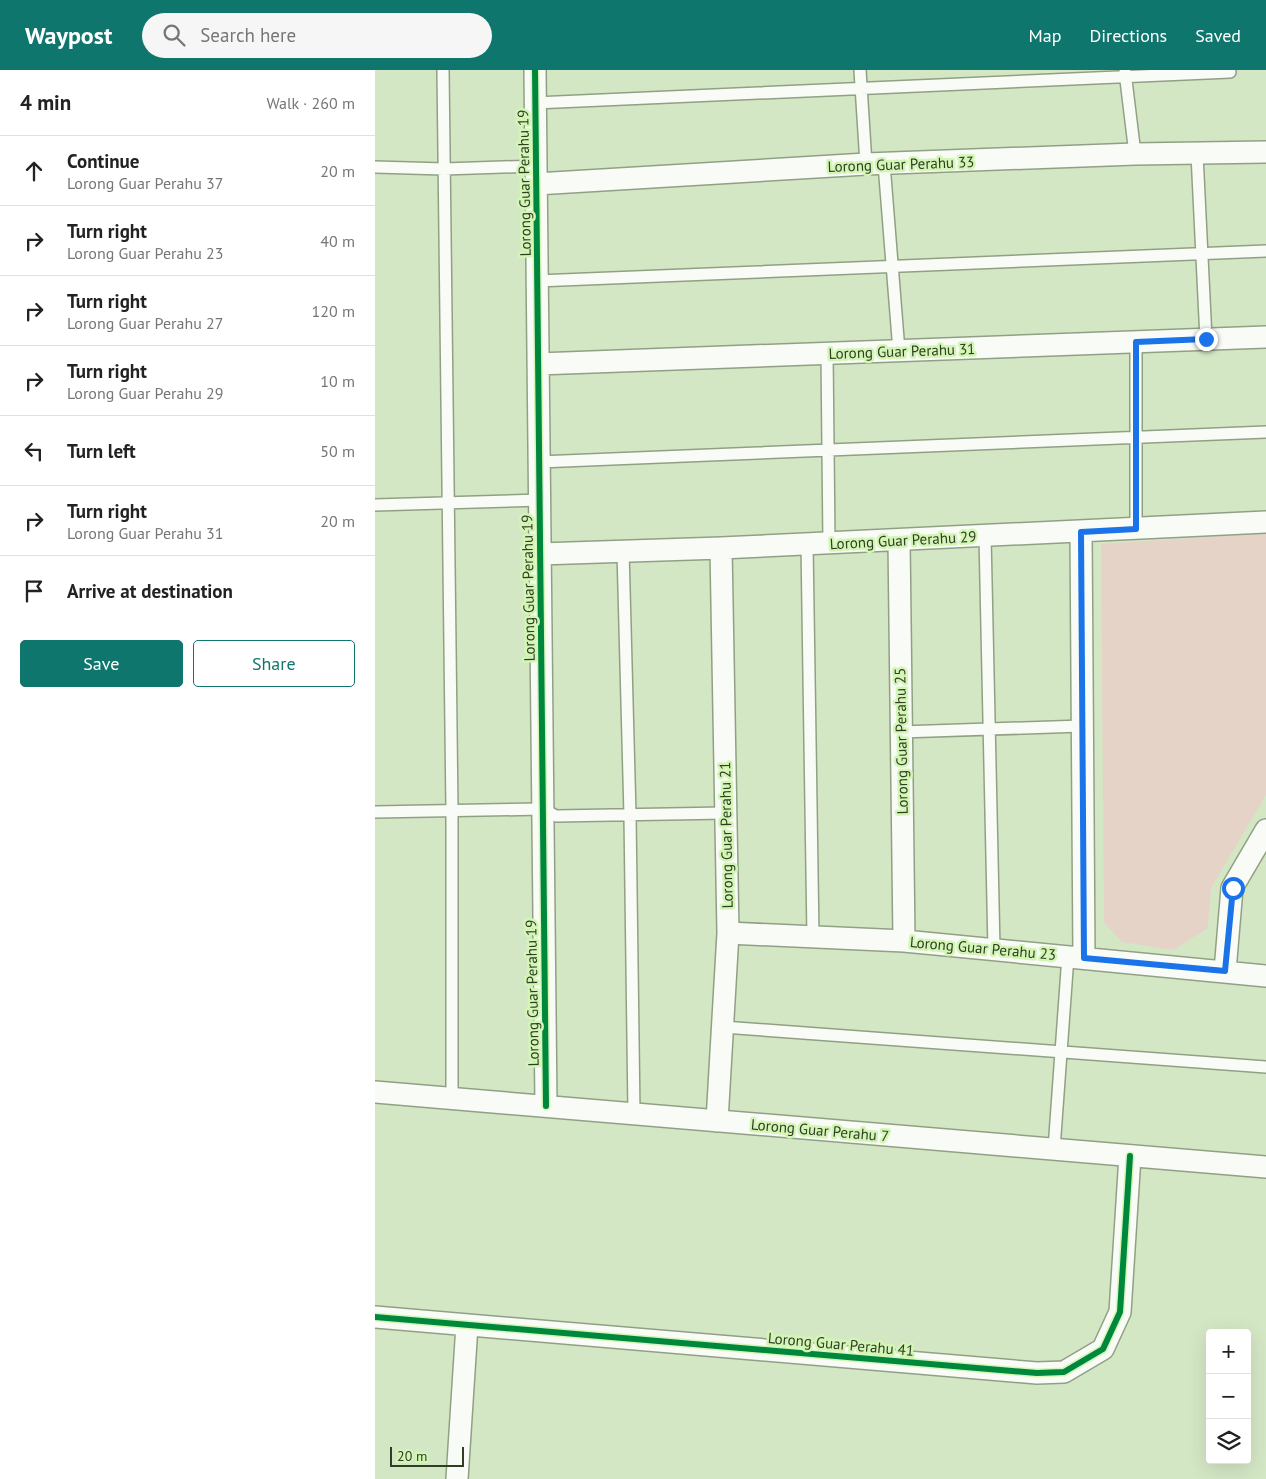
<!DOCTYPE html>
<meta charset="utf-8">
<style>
:root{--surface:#fff;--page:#f6f6f6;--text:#222;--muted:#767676;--line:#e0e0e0;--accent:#0f766e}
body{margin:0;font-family:"PT Sans",sans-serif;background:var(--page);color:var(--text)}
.controls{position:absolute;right:15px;bottom:15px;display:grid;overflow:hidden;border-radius:5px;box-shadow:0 5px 20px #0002}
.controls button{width:45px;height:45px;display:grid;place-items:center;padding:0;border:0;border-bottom:1px solid var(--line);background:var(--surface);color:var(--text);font:25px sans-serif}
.scale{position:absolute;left:15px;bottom:12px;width:74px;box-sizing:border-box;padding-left:5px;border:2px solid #303e24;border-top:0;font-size:14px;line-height:18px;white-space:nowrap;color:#303e24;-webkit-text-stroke:4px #d3f6b6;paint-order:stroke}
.stop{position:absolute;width:15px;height:15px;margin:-11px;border:4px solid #1a73e8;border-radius:50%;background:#fff}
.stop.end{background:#1a73e8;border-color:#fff;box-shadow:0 1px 5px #0008}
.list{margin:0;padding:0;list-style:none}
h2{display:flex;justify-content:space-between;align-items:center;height:65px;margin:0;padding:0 20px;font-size:21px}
h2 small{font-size:16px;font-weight:400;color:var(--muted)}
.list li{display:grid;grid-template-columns:32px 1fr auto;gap:15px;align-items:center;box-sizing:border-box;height:70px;padding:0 20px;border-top:1px solid var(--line)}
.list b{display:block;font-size:19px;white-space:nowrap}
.list p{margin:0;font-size:16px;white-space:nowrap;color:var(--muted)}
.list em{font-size:16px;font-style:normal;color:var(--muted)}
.actions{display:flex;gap:10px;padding:15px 20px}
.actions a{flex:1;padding:11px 0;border:1px solid var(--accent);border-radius:5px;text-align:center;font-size:18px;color:var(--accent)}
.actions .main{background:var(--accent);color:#fff}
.icon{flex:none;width:28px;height:28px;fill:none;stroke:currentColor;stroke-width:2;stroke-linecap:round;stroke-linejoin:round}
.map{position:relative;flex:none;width:891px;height:1409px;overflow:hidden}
header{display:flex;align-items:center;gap:30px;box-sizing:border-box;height:70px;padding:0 25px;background:var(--accent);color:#fff}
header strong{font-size:24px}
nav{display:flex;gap:28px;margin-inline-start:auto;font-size:18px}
.search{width:350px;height:45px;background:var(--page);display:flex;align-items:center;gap:12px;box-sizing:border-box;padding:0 18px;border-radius:28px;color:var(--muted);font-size:19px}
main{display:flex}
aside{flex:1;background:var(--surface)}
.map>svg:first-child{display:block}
.green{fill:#e6d3c7}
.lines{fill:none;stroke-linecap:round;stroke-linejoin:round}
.lane-casing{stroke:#91a085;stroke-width:14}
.street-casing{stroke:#91a085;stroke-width:24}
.lane{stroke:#f9fbf6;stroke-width:11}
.street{stroke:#f9fbf6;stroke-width:21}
.cycleway-casing{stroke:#d3f6b6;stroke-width:9}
.cycleway{stroke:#00873e;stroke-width:6}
.route{stroke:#1a73e8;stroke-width:6}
.labels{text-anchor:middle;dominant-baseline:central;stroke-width:5;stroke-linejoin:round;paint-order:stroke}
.street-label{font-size:15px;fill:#303e24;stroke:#d3f6b6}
</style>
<header>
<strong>Waypost</strong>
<div class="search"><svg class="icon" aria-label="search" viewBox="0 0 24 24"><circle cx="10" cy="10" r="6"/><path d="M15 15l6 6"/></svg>Search here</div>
<nav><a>Map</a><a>Directions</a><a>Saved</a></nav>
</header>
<main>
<aside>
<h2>4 min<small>Walk · 260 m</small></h2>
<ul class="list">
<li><svg class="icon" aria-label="ahead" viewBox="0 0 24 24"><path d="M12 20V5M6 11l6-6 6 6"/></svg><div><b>Continue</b><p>Lorong Guar Perahu 37</p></div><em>20 m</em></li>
<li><svg class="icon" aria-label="right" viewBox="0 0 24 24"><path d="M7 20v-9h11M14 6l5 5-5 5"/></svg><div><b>Turn right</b><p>Lorong Guar Perahu 23</p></div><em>40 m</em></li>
<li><svg class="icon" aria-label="right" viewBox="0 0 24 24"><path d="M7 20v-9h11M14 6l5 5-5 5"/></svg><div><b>Turn right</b><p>Lorong Guar Perahu 27</p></div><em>120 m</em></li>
<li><svg class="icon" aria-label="right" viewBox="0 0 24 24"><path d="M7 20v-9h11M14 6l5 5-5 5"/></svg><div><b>Turn right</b><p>Lorong Guar Perahu 29</p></div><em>10 m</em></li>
<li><svg class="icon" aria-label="left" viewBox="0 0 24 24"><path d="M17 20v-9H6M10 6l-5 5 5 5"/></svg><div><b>Turn left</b></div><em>50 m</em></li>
<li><svg class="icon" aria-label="right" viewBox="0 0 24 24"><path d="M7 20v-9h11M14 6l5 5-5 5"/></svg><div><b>Turn right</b><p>Lorong Guar Perahu 31</p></div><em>20 m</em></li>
<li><svg class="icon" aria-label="arrive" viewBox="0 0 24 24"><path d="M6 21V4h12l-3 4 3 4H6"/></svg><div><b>Arrive at destination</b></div></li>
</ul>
<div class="actions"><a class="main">Save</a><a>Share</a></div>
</aside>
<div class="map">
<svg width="891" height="1409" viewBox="0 0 891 1409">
<rect width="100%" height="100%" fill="#d4e7c5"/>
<path class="green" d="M891,463V725L836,818L833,858L798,880L747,872L729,853L726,474Z"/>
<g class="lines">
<g class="lane-casing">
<path id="lane" d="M68,0L77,741V1029
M485,0L491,94
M750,2L760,84
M160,33L855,2
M822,84L831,269
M509,94L524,281
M0,97L69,99L161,96
M162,211L891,181
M452,283L454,473
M164,392L891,362
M0,435L165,430
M761,459V272
M610,466L619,879
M432,474L438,867
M248,481L255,745L259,1044
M526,662L707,656
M0,742L168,739L181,746L350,743
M348,957L891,997
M679,1079L693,886"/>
</g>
<g class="street-casing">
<path id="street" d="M160,0L171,1036
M161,114L491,94L760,84L891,82
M163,294L891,267
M706,461L709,888
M524,470L529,871
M165,484L346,478L891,452
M353,863L529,871L891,906
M850,901L857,818L891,760
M0,1022L891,1097
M342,1051L353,863L346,478
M0,1247L662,1303L689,1302L728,1279L745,1242L755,1086
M82,1409L92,1255"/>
</g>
<use href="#lane" class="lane"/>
<use href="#street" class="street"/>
<g class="cycleway-casing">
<path id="cycleway" d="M160,0L171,1036
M0,1247L662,1303L689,1302L728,1279L745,1242L755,1086"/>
</g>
<use href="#cycleway" class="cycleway"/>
</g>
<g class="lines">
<path class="route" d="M831,269L761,272V459L706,462L709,888L850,901L858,818"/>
</g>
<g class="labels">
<g class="street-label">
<text transform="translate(526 94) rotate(-2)">Lorong Guar Perahu 33</text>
<text transform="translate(149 113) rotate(-91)">Lorong Guar Perahu 19</text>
<text transform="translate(527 281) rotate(-2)">Lorong Guar Perahu 31</text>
<text transform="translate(528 470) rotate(-3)">Lorong Guar Perahu 29</text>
<text transform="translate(153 518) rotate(-91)">Lorong Guar Perahu 19</text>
<text transform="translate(526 671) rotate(-91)">Lorong Guar Perahu 25</text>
<text transform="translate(351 765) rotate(-91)">Lorong Guar Perahu 21</text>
<text transform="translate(608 878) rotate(5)">Lorong Guar Perahu 23</text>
<text transform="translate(157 923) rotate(-91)">Lorong Guar Perahu 19</text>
<text transform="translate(445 1060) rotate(5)">Lorong Guar Perahu 7</text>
<text transform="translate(466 1274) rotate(5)">Lorong Guar Perahu 41</text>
</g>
</g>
</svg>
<div class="controls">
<button>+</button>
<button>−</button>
<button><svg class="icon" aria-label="layers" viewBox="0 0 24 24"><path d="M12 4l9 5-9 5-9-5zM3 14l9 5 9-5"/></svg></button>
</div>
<div class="scale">20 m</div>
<div class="stop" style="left:858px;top:818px"></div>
<div class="stop end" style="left:831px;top:269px"></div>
</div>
</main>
